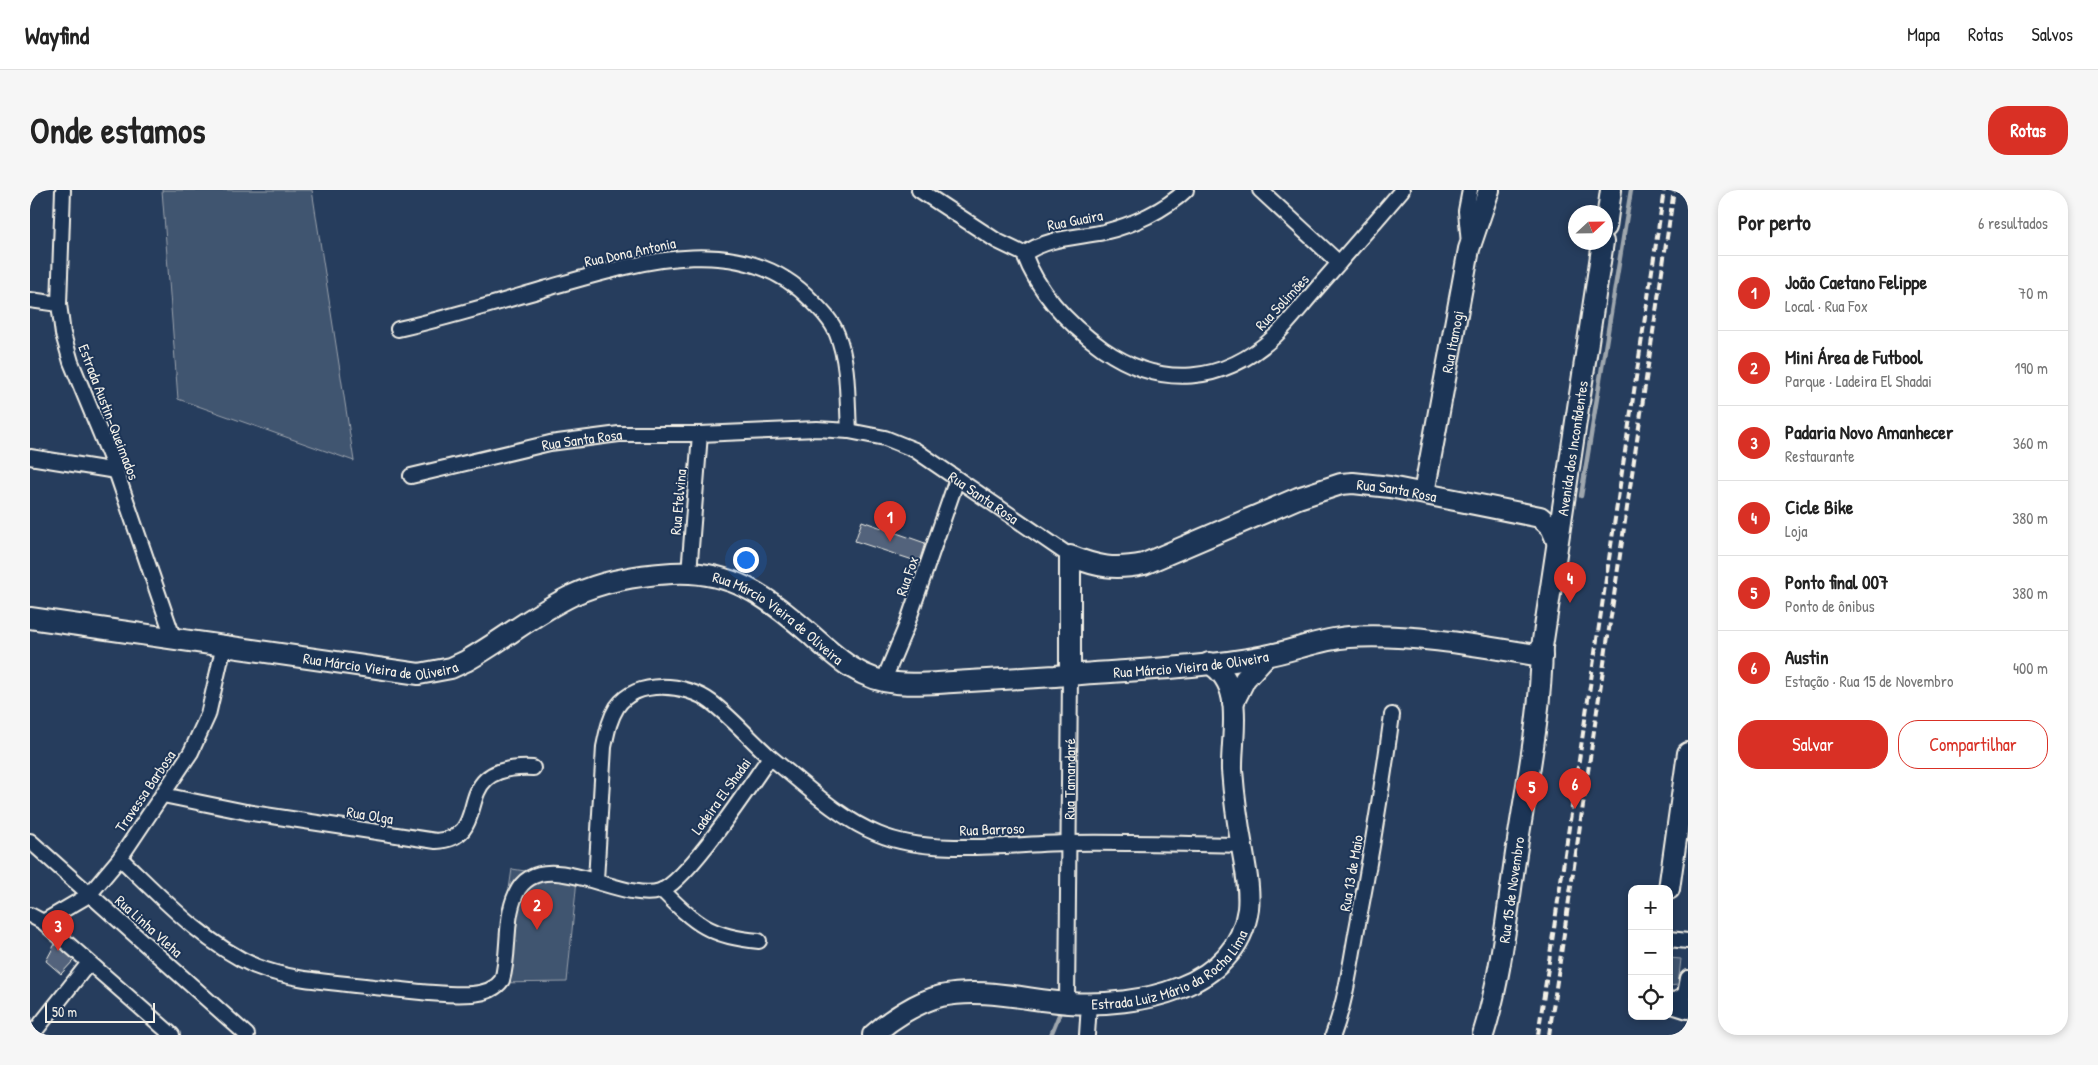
<!DOCTYPE html>
<html lang="pt">
<meta charset="utf-8">
<style>
:root{--surface:#fff;--page:#f6f6f6;--text:#222;--muted:#767676;--line:#e0e0e0;--accent:#d93025}
body{margin:0;font-family:"Patrick Hand",sans-serif;background:var(--page);color:var(--text)}
.controls{position:absolute;right:15px;bottom:15px;display:grid;overflow:hidden;border-radius:10px;box-shadow:0 2px 8px #0003}
.controls button{width:45px;height:45px;display:grid;place-items:center;padding:0;border:0;border-bottom:1px solid var(--line);background:var(--surface);color:var(--text);font:25px sans-serif}
.compass{position:absolute;left:1538px;top:15px;width:45px;height:45px;border-radius:50%;background:var(--surface);box-shadow:0 2px 8px #0003;rotate:68deg}
.scale{position:absolute;left:15px;bottom:12px;width:110px;box-sizing:border-box;padding-left:5px;border:2px solid #f4f1e8;border-top:0;font-size:14px;line-height:18px;white-space:nowrap;color:#f4f1e8;-webkit-text-stroke:4px #1d3557;paint-order:stroke}
.you{position:absolute;left:715px;top:369px;width:18px;height:18px;margin:-12px;border:4px solid #fff;border-radius:50%;background:#1a73e8;box-shadow:0 0 0 8px #1a73e833}
.badge{display:grid;place-items:center;width:32px;height:32px;border-radius:50%;background:var(--accent);color:#fff;font-size:16px;font-weight:700}
.pin{position:absolute;translate:-50% -41px;filter:drop-shadow(0 1px 2px #0008)}
.pin::after{content:'';position:absolute;top:26px;width:18px;height:15px;background:inherit;clip-path:polygon(0 0,100% 0,50% 100%)}
.list{margin:0;padding:0;list-style:none}
h2{display:flex;justify-content:space-between;align-items:center;height:65px;margin:0;padding:0 20px;font-size:21px}
h2 small{font-size:16px;font-weight:400;color:var(--muted)}
.list li{display:grid;grid-template-columns:32px 1fr auto;gap:15px;align-items:center;box-sizing:border-box;height:75px;padding:0 20px;border-top:1px solid var(--line)}
.list b{display:block;font-size:19px;white-space:nowrap}
.list p{margin:0;font-size:16px;white-space:nowrap;color:var(--muted)}
.list em{font-size:16px;font-style:normal;color:var(--muted)}
.actions{display:flex;gap:10px;padding:15px 20px}
.actions a{flex:1;padding:11px 0;border:1px solid var(--accent);border-radius:20px;text-align:center;font-size:18px;color:var(--accent)}
.actions .main{background:var(--accent);color:#fff}
.icon{flex:none;width:28px;height:28px;fill:none;stroke:currentColor;stroke-width:2;stroke-linecap:round;stroke-linejoin:round}
.map{position:relative;flex:none;width:1658px;height:845px;overflow:hidden;border-radius:20px}
header{display:flex;align-items:center;gap:30px;box-sizing:border-box;height:70px;padding:0 25px;background:var(--surface);border-bottom:1px solid var(--line)}
header strong{font-size:24px}
nav{display:flex;gap:28px;margin-inline-start:auto;font-size:18px}
.intro{display:flex;align-items:center;justify-content:space-between;box-sizing:border-box;height:120px;padding:0 30px}
h1{margin:0;font-size:35px}
.button{padding:12px 22px;border-radius:20px;background:var(--accent);color:#fff;font-size:18px;font-weight:700}
main{display:flex;gap:30px;padding:0 30px}
aside{flex:1;background:var(--surface);border-radius:20px;box-shadow:0 2px 8px #0003}
.map>svg:first-child{display:block}
.green{fill:#40546f;stroke:#9aa2ac}
.lines{fill:none;stroke-linecap:round;stroke-linejoin:round}
.stream{stroke:#9fa7ae;stroke-width:4.5}
.building{fill:#52647b;stroke:#f4f1e8}
.street-casing{stroke:#f4f1e8;stroke-width:18}
.secondary-casing{stroke:#f4f1e8;stroke-width:24}
.street{stroke:#1d3557;stroke-width:14}
.secondary{stroke:#1d3557;stroke-width:20}
.rail{stroke:#f4f1e8;stroke-width:4;stroke-dasharray:8 4;stroke-linecap:butt}
.labels{text-anchor:middle;dominant-baseline:central;stroke-width:4;stroke-linejoin:round;paint-order:stroke}
.street-label{font-size:15px;fill:#f4f1e8;stroke:#1d3557}
</style>
<header>
<strong>Wayfind</strong>
<nav><a>Mapa</a><a>Rotas</a><a>Salvos</a></nav>
</header>
<div class="intro"><h1>Onde estamos</h1><a class="button">Rotas</a></div>
<main>
<div class="map">
<svg width="1658" height="845" viewBox="0 0 1658 845">
<rect width="100%" height="100%" fill="#263d5d"/>
<filter id="ink" filterUnits="userSpaceOnUse"><feTurbulence type="fractalNoise" baseFrequency=".02" numOctaves="2"/><feDisplacementMap in="SourceGraphic" scale="10" xChannelSelector="R" yChannelSelector="G"/><feConvolveMatrix kernelMatrix="1 2 1 2 8 2 1 2 1" color-interpolation-filters="sRGB"/></filter>
<g filter="url(#ink)">
<path class="green" d="M132,0H282L324,271L148,209Z
M482,679L547,689L537,792L465,793Z
M1639,768L1651,769L1648,795L1639,796Z"/>
<g class="lines">
<path class="stream" d="M1551,306L1601,0
M1021,845L1029,825"/>
</g>
<path class="building" d="M832,331L895,353L889,372L825,351Z
M25,754L44,770L31,784L16,771Z"/>
<g class="lines">
<g class="street-casing">
<g id="street">
<path d="M33,0L29,114L33,144L41,172L86,281L143,447"/>
<path d="M889,0L967,51L994,64"/>
<path d="M1230,0L1309,73"/>
<path d="M1439,54L1436,21L1440,0"/>
<path d="M994,64C1009,104 1038,134 1073,159C1131,199 1193,194 1245,146C1260,131 1274,113 1288,97C1316,65 1344,33 1372,0"/>
<path d="M994,64C1018,47 1046,48 1074,42C1103,35 1135,20 1156,0"/>
<path d="M0,110L29,114"/>
<path d="M368,139C418,128 466,113 514,99C599,75 711,36 782,111C791,120 802,131 807,144C819,173 817,210 819,241"/>
<path d="M0,267L86,281"/>
<path id="s1" d="M381,286L520,253L589,244H670L787,239L819,241L855,248L885,260L1040,366"/>
<path d="M659,383L670,244"/>
<path d="M853,492L876,437L927,289"/>
<path d="M740,567C773,593 808,628 848,644C900,666 980,654 1037,653C1095,652 1153,654 1211,655"/>
<path d="M133,605L216,622L406,651C468,647 413,574 503,578"/>
<path d="M0,651L217,845"/>
<path d="M90,668C130,706 173,753 225,776C262,791 305,792 344,797C376,800 410,806 442,804C454,803 465,800 472,790C480,763 474,730 486,704C510,652 592,714 630,701C658,691 720,595 740,567C720,549 702,528 681,512C656,493 606,489 587,517C579,530 577,543 574,557L566,690"/>
<path d="M632,700C665,734 681,747 729,751"/>
<path d="M0,725L13,732L142,845"/>
<path d="M13,732L59,705L90,668L161,562L178,525L194,455"/>
<path d="M1639,749L1658,751"/>
<path d="M1643,812L1655,804L1658,788"/>
<path id="s2" d="M1037,813L1040,485"/>
<path d="M2,845L58,774"/>
<path d="M1057,845L1059,814"/>
<path d="M1303,845C1315,813 1320,778 1326,744C1340,672 1352,599 1362,525"/>
</g>
</g>
<g class="secondary-casing">
<g id="secondary">
<path d="M1576,37L1581,0"/>
<path id="s3" d="M1394,303L1439,59L1459,0"/>
<path id="s4" d="M0,428L389,484L421,478L436,471C472,451 505,423 543,405C573,391 609,385 642,383C702,380 736,406 779,443C805,466 829,490 866,493C884,495 904,493 923,492C957,490 991,488 1025,486C1095,480 1167,479 1235,466C1263,461 1290,449 1319,447C1380,443 1451,456 1512,466"/>
<path id="s5" d="M1040,485V366C1068,377 1084,380 1114,374L1268,308L1311,294L1323,293L1360,297L1510,327L1521,337L1527,351"/>
<path d="M1203,513L1215,489L1236,466"/>
<path d="M1639,699L1658,563"/>
<path d="M1639,812L1658,818"/>
<path id="s6" d="M843,845C861,829 887,812 911,806C953,797 997,810 1039,813C1106,817 1207,800 1218,719C1220,700 1216,681 1213,663C1208,635 1204,608 1202,580C1201,545 1216,494 1179,473"/>
<path id="s7" d="M1453,845C1472,785 1477,720 1487,657C1497,591 1511,524 1512,457L1573,52"/>
</g>
</g>
<use href="#street" class="street"/>
<use href="#secondary" class="secondary"/>
<path class="rail" d="M1508,845L1634,0
M1519,845L1644,0"/>
</g>
</g>
<g class="labels">
<g class="street-label">
<text transform="translate(1045 30) rotate(-11)">Rua Guaira</text>
<text transform="translate(600 62) rotate(-12)">Rua Dona Antonia</text>
<text transform="translate(1252 112) rotate(-47)">Rua Solimões</text>
<text stroke="none"><textPath href="#s3" startOffset="154">Rua Itamogi</textPath></text>
<text transform="translate(79 222) rotate(69)">Estrada Austin-Queimados</text>
<text stroke="none"><textPath href="#s1" startOffset="175">Rua Santa Rosa</textPath></text>
<text stroke="none"><textPath href="#s7" startOffset="594">Avenida dos Inconfidentes</textPath></text>
<text stroke="none"><textPath href="#s5" startOffset="464">Rua Santa Rosa</textPath></text>
<text stroke="none"><textPath href="#s1" startOffset="595">Rua Santa Rosa</textPath></text>
<text transform="translate(648 312) rotate(-85)">Rua Etelvina</text>
<text transform="translate(877 386) rotate(-71)">Rua Fox</text>
<text stroke="none"><textPath href="#s4" startOffset="789">Rua Márcio Vieira de Oliveira</textPath></text>
<text stroke="none"><textPath href="#s4" startOffset="354">Rua Márcio Vieira de Oliveira</textPath></text>
<text stroke="none"><textPath href="#s4" startOffset="1222">Rua Márcio Vieira de Oliveira</textPath></text>
<text stroke="none"><textPath href="#s2" startOffset="224">Rua Tamandaré</textPath></text>
<text transform="translate(115 601) rotate(-56)">Travessa Barbosa</text>
<text transform="translate(691 606) rotate(-54)">Ladeira El Shadai</text>
<text transform="translate(340 625) rotate(9)">Rua Olga</text>
<text transform="translate(962 639) rotate(-2)">Rua Barroso</text>
<text transform="translate(1321 683) rotate(-80)">Rua 13 de Maio</text>
<text stroke="none"><textPath href="#s7" startOffset="148">Rua 15 de Novembro</textPath></text>
<text transform="translate(119 736) rotate(42)">Rua Linha Vleha</text>
<text stroke="none"><textPath href="#s6" startOffset="319">Estrada Luiz Mário da Rocha Lima</textPath></text>
</g>
</g>
</svg>
<div class="controls">
<button>+</button>
<button>−</button>
<button><svg class="icon" aria-label="locate" viewBox="0 0 24 24"><circle cx="12" cy="12" r="6"/><path d="M12 2v4M12 18v4M2 12h4M18 12h4"/></svg></button>
</div>
<svg class="compass" viewBox="-18 -18 36 36"><path d="M0-13l5 13h-10z" fill="#e53935"/><path d="M0 13l5-13h-10z" fill="#767676"/></svg>
<div class="scale">50 m</div>
<div class="you"></div>
<div class="pin badge" style="left:860px;top:352px">1</div>
<div class="pin badge" style="left:507px;top:740px">2</div>
<div class="pin badge" style="left:28px;top:761px">3</div>
<div class="pin badge" style="left:1540px;top:413px">4</div>
<div class="pin badge" style="left:1502px;top:622px">5</div>
<div class="pin badge" style="left:1545px;top:619px">6</div>
</div>
<aside>
<h2>Por perto<small>6 resultados</small></h2>
<ul class="list">
<li><span class="badge">1</span><div><b>João Caetano Felippe</b><p>Local · Rua Fox</p></div><em>70 m</em></li>
<li><span class="badge">2</span><div><b>Mini Área de Futbool</b><p>Parque · Ladeira El Shadai</p></div><em>190 m</em></li>
<li><span class="badge">3</span><div><b>Padaria Novo Amanhecer</b><p>Restaurante</p></div><em>360 m</em></li>
<li><span class="badge">4</span><div><b>Cicle Bike</b><p>Loja</p></div><em>380 m</em></li>
<li><span class="badge">5</span><div><b>Ponto final 007</b><p>Ponto de ônibus</p></div><em>380 m</em></li>
<li><span class="badge">6</span><div><b>Austin</b><p>Estação · Rua 15 de Novembro</p></div><em>400 m</em></li>
</ul>
<div class="actions"><a class="main">Salvar</a><a>Compartilhar</a></div>
</aside>
</main>
